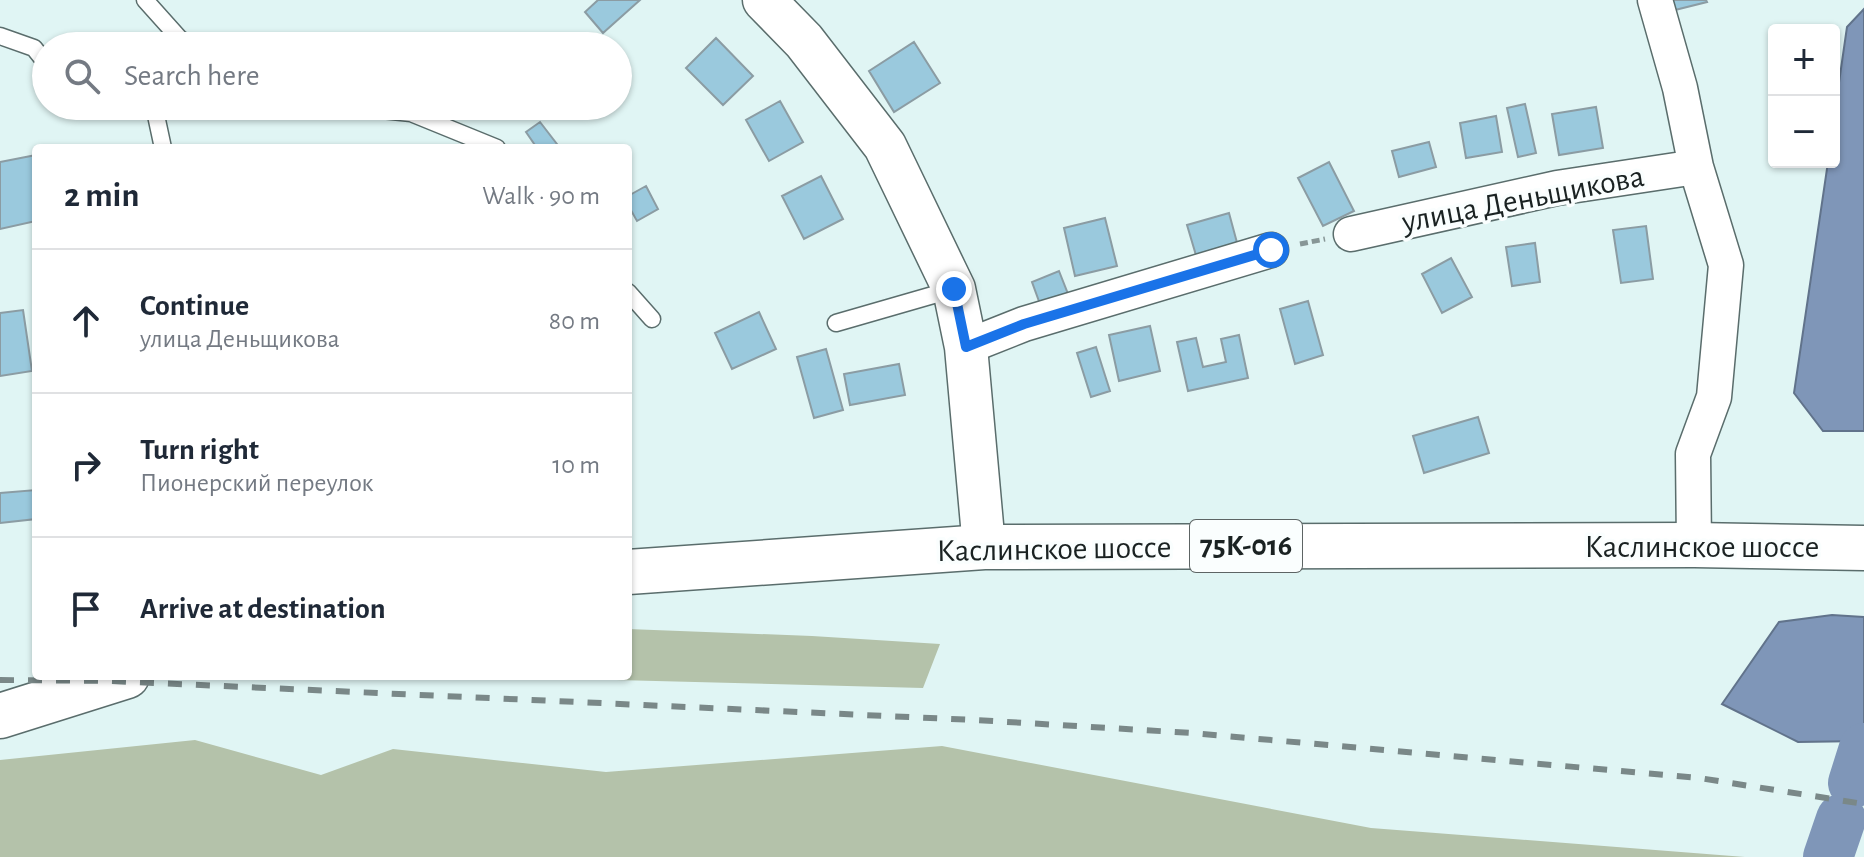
<!DOCTYPE html>
<meta charset="utf-8">
<style>
:root{--surface:#fff;--page:#f2f2f3;--text:#1f2937;--muted:#747a83;--line:#e0e1e3}
body{margin:0;font-family:"Alegreya Sans",sans-serif;background:var(--page);color:var(--text)}
.controls{position:absolute;right:24px;top:24px;display:grid;overflow:hidden;border-radius:8px;box-shadow:0 2px 6px #0004}
.controls button{width:72px;height:72px;display:grid;place-items:center;padding:0;border:0;border-bottom:2px solid var(--line);background:var(--surface);color:var(--text);font:40px sans-serif}
.stop{position:absolute;width:24px;height:24px;margin:-18px;border:6px solid #1a73e8;border-radius:50%;background:#fff}
.stop.end{background:#1a73e8;border-color:#fff;box-shadow:0 2px 8px #0008}
.list{margin:0;padding:0;list-style:none}
h2{display:flex;justify-content:space-between;align-items:center;height:104px;margin:0;padding:0 32px;font-size:34px}
h2 small{font-size:26px;font-weight:400;color:var(--muted)}
.list li{display:grid;grid-template-columns:52px 1fr auto;gap:24px;align-items:center;box-sizing:border-box;height:144px;padding:0 32px;border-top:2px solid var(--line)}
.list b{display:block;font-size:30px;white-space:nowrap}
.list p{margin:0;font-size:26px;white-space:nowrap;color:var(--muted)}
.list em{font-size:26px;font-style:normal;color:var(--muted)}
.icon{flex:none;width:44px;height:44px;fill:none;stroke:currentColor;stroke-width:2;stroke-linecap:round;stroke-linejoin:round}
.map{position:relative;flex:none;width:1864px;height:857px;overflow:hidden}
.search{position:absolute;background:var(--surface);box-shadow:0 2px 6px #0004;left:32px;top:32px;width:600px;height:88px;display:flex;align-items:center;gap:20px;box-sizing:border-box;padding:0 28px;border-radius:44px;color:var(--muted);font-size:30px}
.panel{position:absolute;background:var(--surface);box-shadow:0 2px 6px #0004;left:32px;top:144px;width:600px;height:536px;border-radius:8px}
.map>svg:first-child{display:block}
.green{fill:#b4c2aa}
.water{fill:#7f96b8;stroke:#61738b;stroke-width:2}
.lines{fill:none;stroke-linecap:round;stroke-linejoin:round}
.river{stroke:#7f96b8;stroke-width:50}
.building{fill:#9ac9dd;stroke:#8b9ca3;stroke-width:2}
.service-casing{stroke:#5a6d6c;stroke-width:19}
.minor-casing{stroke:#5a6d6c;stroke-width:37}
.tertiary-casing{stroke:#5a6d6c;stroke-width:45}
.primary-casing{stroke:#5a6d6c;stroke-width:47}
.path{stroke:#879696;stroke-width:5;stroke-dasharray:8 4;stroke-linecap:butt}
.service{stroke:#fff;stroke-width:16}
.minor{stroke:#fff;stroke-width:34}
.tertiary{stroke:#fff;stroke-width:42}
.primary{stroke:#fff;stroke-width:44}
.rail{stroke:#7a8888;stroke-width:6;stroke-dasharray:14 14;stroke-linecap:butt}
.route{stroke:#1a73e8;stroke-width:10}
.labels{text-anchor:middle;dominant-baseline:central;stroke-width:7;stroke-linejoin:round;paint-order:stroke}
.shield{fill:#fafefe;stroke:#5d6464;stroke-width:2}
.shield-label{font-size:30px;font-weight:bold;fill:#1a2222}
.street-label{font-size:32px;fill:#1a2222;stroke:#fafefe}
</style>
<div class="map">
<svg width="1864" height="857" viewBox="0 0 1864 857">
<rect width="100%" height="100%" fill="#e0f5f4"/>
<path class="green" d="M628,629L812,636L940,644L923,688L462,676H628Z
M195,740L321,775L393,749L606,772L942,746L1371,828L1745,857H0V760Z"/>
<path class="water" d="M1864,9V431H1823L1794,393L1828,162H1834V117L1847,27Z
M1832,615L1864,617V741L1798,742L1722,704L1779,622Z"/>
<g class="lines">
<path class="river" d="M1853,783L1864,748
M1828,857L1841,819"/>
</g>
<path class="building" d="M598,0H640L603,33L585,12Z
M1668,0H1706L1707,2L1671,11Z
M716,38L753,76L723,105L686,68Z
M914,42L940,83L894,112L869,71Z
M780,101L803,142L769,161L746,120Z
M1525,104L1536,153L1518,157L1507,108Z
M1596,107L1603,148L1559,155L1552,114Z
M1496,116L1502,152L1466,158L1460,123Z
M540,122L560,148H537L526,132Z
M1429,142L1436,167L1399,177L1392,151Z
M36,155V221L0,229V162Z
M1329,162L1354,211L1323,226L1298,178Z
M821,176L843,219L804,239L782,196Z
M646,186L658,209L637,221L628,205V196Z
M1229,213L1239,250L1198,262L1187,225Z
M1105,218L1117,266L1075,276L1064,228Z
M1646,226L1653,279L1621,283L1613,230Z
M1535,243L1540,282L1512,286L1506,247Z
M1451,258L1472,297L1442,313L1422,274Z
M1059,271L1068,294L1040,304L1032,282Z
M1308,301L1323,355L1295,364L1280,309Z
M23,310L32,371L0,376V313Z
M759,312L776,349L732,369L715,333Z
M1150,326L1160,371L1119,381L1109,335Z
M1239,335L1248,378L1188,391L1177,342L1196,338L1203,367L1226,362L1221,339Z
M1096,347L1110,391L1091,397L1077,353Z
M826,349L843,410L814,418L797,357Z
M899,364L905,395L850,405L844,374Z
M1478,417L1489,453L1424,473L1413,436Z
M36,490V519L0,523V493Z"/>
<g class="lines">
<g class="service-casing">
<path id="service" d="M145,0L180,39L192,46
M0,36L34,48L46,63
M81,106L84,109
M154,106L163,148
M343,106L411,113L497,148
M628,292L652,319
M836,323L954,289"/>
</g>
<g class="minor-casing">
<path id="minor" d="M1655,0L1680,88L1696,167L1726,265L1714,397L1693,454L1694,545
M1351,234L1557,188L1696,167
M966,347L1024,324L1271,250"/>
</g>
<g class="tertiary-casing">
<path id="tertiary" d="M764,0L804,41L885,146L954,289L966,347L984,547"/>
</g>
<g class="primary-casing">
<path id="primary" d="M628,572L984,547L1694,545L1864,548
M0,716L127,676"/>
</g>
<path class="path" d="M1300,244L1325,239"/>
<use href="#service" class="service"/>
<use href="#minor" class="minor"/>
<use href="#tertiary" class="tertiary"/>
<use href="#primary" class="primary"/>
<path class="rail" d="M0,680L112,681L975,720L1192,733L1699,778L1864,804"/>
</g>
<g class="lines">
<path class="route" d="M954,289L966,347L1024,324L1271,250"/>
</g>
<g class="labels">
<rect class="shield" x="1190" y="520" width="112" height="52" rx="6"/>
<g class="shield-label">
<text x="1246" y="546">75К-016</text>
</g>
<g class="street-label">
<text transform="translate(1523 199) rotate(-11)">улица Деньщикова</text>
<text x="1702" y="547">Каслинское шоссе</text>
<text transform="translate(1054 549) rotate(-1)">Каслинское шоссе</text>
</g>
</g>
</svg>
<div class="controls">
<button>+</button>
<button>−</button>
</div>
<div class="stop" style="left:1271px;top:250px"></div>
<div class="stop end" style="left:954px;top:289px"></div>
<div class="search"><svg class="icon" aria-label="search" viewBox="0 0 24 24"><circle cx="10" cy="10" r="6"/><path d="M15 15l6 6"/></svg>Search here</div>
<section class="panel">
<h2>2 min<small>Walk · 90 m</small></h2>
<ul class="list">
<li><svg class="icon" aria-label="ahead" viewBox="0 0 24 24"><path d="M12 20V5M6 11l6-6 6 6"/></svg><div><b>Continue</b><p>улица Деньщикова</p></div><em>80 m</em></li>
<li><svg class="icon" aria-label="right" viewBox="0 0 24 24"><path d="M7 20v-9h11M14 6l5 5-5 5"/></svg><div><b>Turn right</b><p>Пионерский переулок</p></div><em>10 m</em></li>
<li><svg class="icon" aria-label="arrive" viewBox="0 0 24 24"><path d="M6 21V4h12l-3 4 3 4H6"/></svg><div><b>Arrive at destination</b></div></li>
</ul>
</section>
</div>
